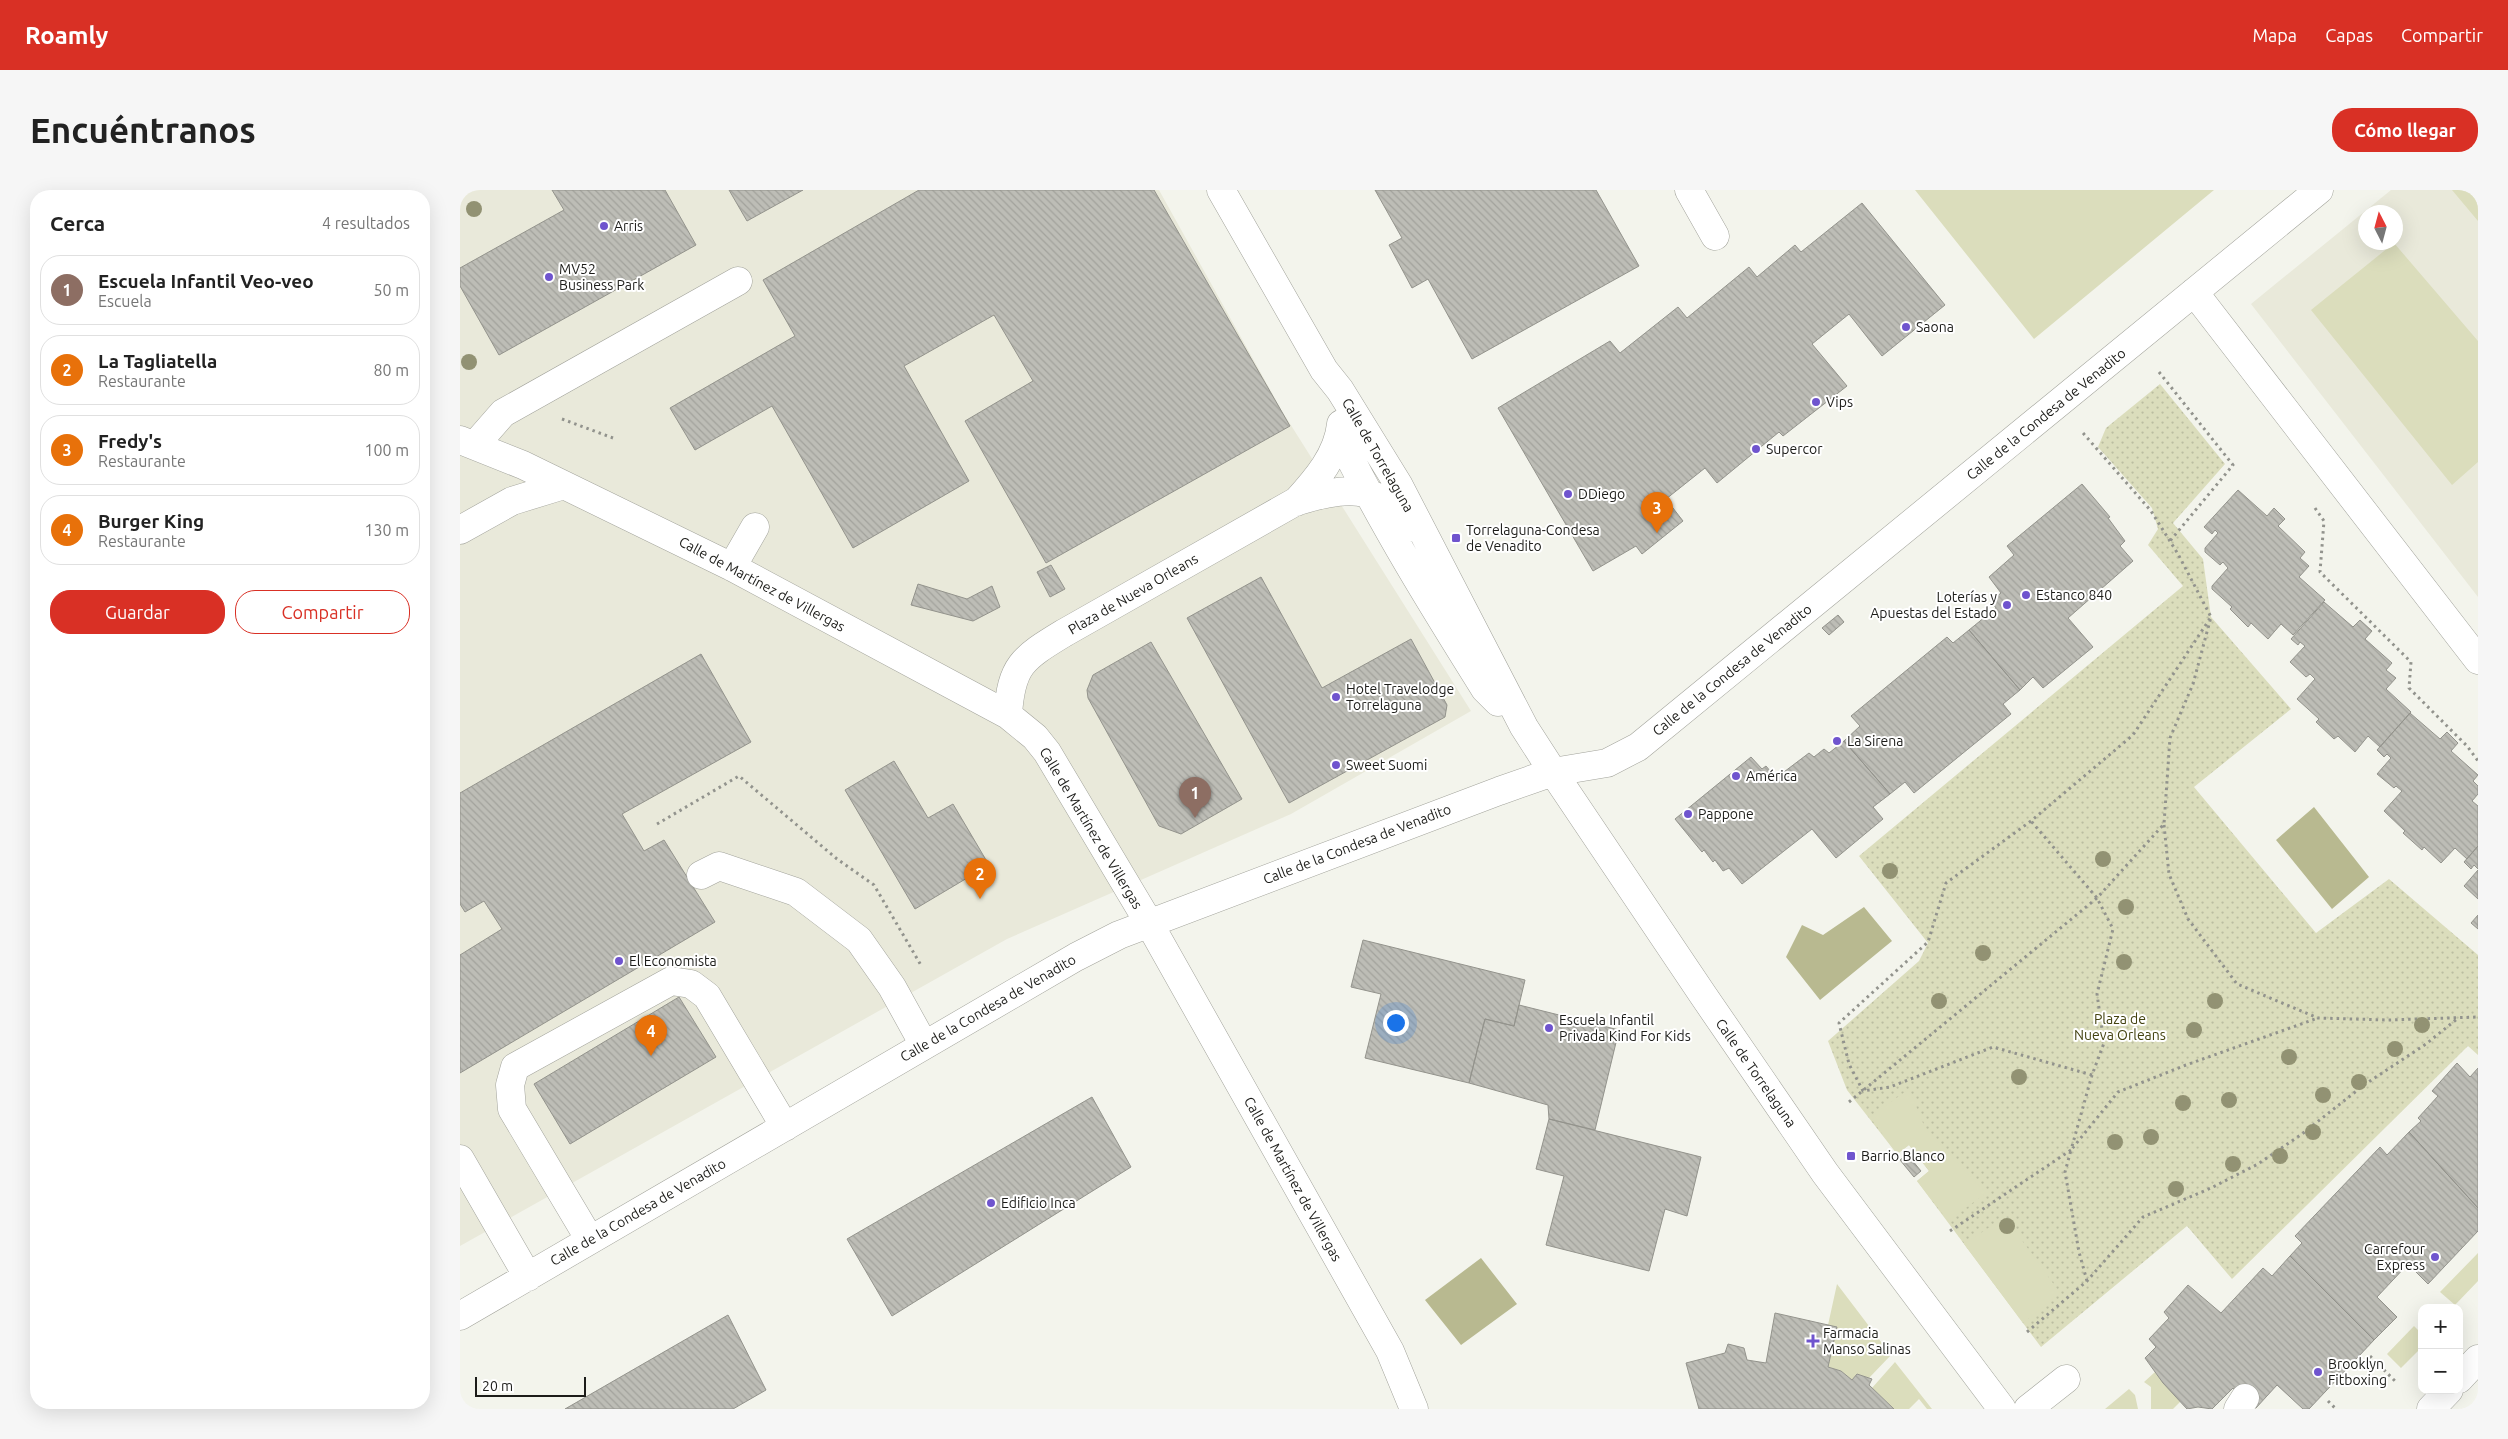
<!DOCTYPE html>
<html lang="es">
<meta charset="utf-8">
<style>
:root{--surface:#fff;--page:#f6f6f6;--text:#222;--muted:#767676;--line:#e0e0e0;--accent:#d93025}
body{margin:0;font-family:Ubuntu,sans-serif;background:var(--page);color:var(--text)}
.controls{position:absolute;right:15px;bottom:15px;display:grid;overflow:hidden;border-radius:10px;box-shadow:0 5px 20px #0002}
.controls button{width:45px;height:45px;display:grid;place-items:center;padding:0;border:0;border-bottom:1px solid var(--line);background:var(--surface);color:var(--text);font:25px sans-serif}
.compass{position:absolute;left:1898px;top:15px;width:45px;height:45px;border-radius:50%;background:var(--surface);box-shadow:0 5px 20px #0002;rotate:354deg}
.scale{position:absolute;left:15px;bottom:12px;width:111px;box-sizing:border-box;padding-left:5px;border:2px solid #1c1c19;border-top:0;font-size:14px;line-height:18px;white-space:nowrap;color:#1c1c19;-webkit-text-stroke:4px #fff;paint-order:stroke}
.you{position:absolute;left:935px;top:832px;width:18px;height:18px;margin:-12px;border:4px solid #fff;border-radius:50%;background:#1a73e8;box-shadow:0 0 0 8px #1a73e833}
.badge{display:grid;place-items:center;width:32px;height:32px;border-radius:50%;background:var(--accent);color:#fff;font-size:16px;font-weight:700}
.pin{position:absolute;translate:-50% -41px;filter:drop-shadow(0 1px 2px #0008)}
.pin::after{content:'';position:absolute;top:26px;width:18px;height:15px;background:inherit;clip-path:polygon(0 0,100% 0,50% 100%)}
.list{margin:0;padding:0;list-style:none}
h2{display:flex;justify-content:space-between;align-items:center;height:65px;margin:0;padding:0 20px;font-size:21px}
h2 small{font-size:16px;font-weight:400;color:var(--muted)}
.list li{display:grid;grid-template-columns:32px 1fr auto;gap:15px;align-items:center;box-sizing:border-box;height:70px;margin:0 10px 10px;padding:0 10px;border:1px solid var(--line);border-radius:20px}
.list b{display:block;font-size:19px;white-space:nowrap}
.list p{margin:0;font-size:16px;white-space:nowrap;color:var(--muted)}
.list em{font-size:16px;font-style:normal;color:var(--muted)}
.actions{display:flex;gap:10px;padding:15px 20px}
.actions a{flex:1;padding:11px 0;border:1px solid var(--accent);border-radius:20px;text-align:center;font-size:18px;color:var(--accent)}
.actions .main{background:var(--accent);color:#fff}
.map{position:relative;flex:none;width:2018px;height:1219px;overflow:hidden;border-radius:20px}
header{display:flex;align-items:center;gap:30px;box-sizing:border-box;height:70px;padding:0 25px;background:var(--accent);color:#fff}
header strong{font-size:24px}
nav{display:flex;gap:28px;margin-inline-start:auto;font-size:18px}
.intro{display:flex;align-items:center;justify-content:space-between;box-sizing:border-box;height:120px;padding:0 30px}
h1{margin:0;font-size:35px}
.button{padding:12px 22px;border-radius:20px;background:var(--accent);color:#fff;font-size:18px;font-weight:700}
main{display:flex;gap:30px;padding:0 30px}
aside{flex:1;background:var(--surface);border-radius:20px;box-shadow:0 5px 20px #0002}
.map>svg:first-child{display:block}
.built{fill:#e9e9da;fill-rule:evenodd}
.grass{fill:url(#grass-dots)}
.garden{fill:#dbddbc}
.water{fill:#b8b990}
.building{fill:url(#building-back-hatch);stroke:#93938c}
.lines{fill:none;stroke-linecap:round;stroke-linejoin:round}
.minor-casing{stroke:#a2a39b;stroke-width:29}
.path{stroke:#92938d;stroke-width:3;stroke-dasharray:2.5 4;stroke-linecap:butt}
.minor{stroke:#fff;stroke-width:28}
.tree{fill:#929273}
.poi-dot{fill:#6f54ce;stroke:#fff;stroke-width:2}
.labels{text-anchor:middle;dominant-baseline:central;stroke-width:4;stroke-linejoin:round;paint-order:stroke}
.poi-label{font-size:14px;fill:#1c1c19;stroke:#fff;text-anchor:start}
.street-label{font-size:14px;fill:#1c1c19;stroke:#fff}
.park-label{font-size:14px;fill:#434210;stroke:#fff}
</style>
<header>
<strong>Roamly</strong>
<nav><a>Mapa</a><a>Capas</a><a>Compartir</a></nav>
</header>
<div class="intro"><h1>Encuéntranos</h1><a class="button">Cómo llegar</a></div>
<main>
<aside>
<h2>Cerca<small>4 resultados</small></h2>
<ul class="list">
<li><span class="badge" style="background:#8d6e63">1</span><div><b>Escuela Infantil Veo-veo</b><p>Escuela</p></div><em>50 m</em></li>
<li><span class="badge" style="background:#e8710a">2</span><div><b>La Tagliatella</b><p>Restaurante</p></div><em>80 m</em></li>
<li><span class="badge" style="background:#e8710a">3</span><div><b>Fredy's</b><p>Restaurante</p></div><em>100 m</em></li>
<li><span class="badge" style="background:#e8710a">4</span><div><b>Burger King</b><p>Restaurante</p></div><em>130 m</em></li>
</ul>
<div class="actions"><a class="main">Guardar</a><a>Compartir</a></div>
</aside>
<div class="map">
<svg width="2018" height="1219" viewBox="0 0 2018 1219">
<defs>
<pattern id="grass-dots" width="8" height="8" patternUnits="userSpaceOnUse" patternTransform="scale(1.25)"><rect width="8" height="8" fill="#dbddbc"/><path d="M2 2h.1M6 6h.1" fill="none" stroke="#bbbda1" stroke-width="1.8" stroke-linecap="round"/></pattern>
<pattern id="building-back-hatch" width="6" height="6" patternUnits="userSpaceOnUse" patternTransform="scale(1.25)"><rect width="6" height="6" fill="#bdbdb6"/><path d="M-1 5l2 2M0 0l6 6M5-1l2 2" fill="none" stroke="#a2a29c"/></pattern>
</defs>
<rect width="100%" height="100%" fill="#f3f4ec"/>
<path class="built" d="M0,0H699L822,221L1011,521L831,624L547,749L0,1056Z
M1931,0H2018V407L1791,114ZM1906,22H1936V52H1906Z"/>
<path class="grass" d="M1700,194L1765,274L1713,333L1743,369L1751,427L1831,519L1734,597L1856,743L1929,689L2018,765V865L2008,856L1772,1089L1727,1036L1581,1157L1457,991L1469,981L1449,955L1437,964L1387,900L1368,851L1459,771L1468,753L1399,666L1723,396L1688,355L1698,339L1692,318L1638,257L1646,238Z"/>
<path class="garden" d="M1455,0H1754L1574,149Z
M1992,0H2018V31Z
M1934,53L2018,151V272L1992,295L1851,120Z
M1449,899L1465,938L1526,1003L1488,1031L1457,991L1469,981L1449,955L1437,964L1410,927Z
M1545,1027L1600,1103L1563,1133L1504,1054Z
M2018,1063V1091L1995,1115L1980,1102Z
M1377,1094L1431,1165L1409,1188L1397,1184L1392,1190L1381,1181L1368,1177L1377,1137L1368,1135Z
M1954,1136L1962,1144V1157L1941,1178L1927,1164Z
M1435,1172L1472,1219H1467L1459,1209L1449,1219H1434L1412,1198Z
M1695,1182L1721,1211L1713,1219H1691V1197L1684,1192Z
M1669,1199L1675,1205L1678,1219H1645Z"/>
<path class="water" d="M1854,617L1909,687L1872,719L1816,650Z
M1404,717L1432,751L1360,810L1326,767L1342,735L1363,745Z
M1021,1068L1057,1114L1001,1155L965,1110Z"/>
<path class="building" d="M92,0H205L236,55L39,165L0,96V78L104,20Z
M269,0H343L287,31Z
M459,0H694L830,236L586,373L505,231L573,191L534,125L444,176L509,291L393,358L312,216L235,260L210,218L335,146L303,90Z
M915,0H1136L1179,76L1012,169L968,89L952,98L929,55L942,48Z
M1402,13L1485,115L1422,166L1389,124L1352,154L1387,196L1323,246L1319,242L1257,293L1245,278L1206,309L1223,331L1182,364L1176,356L1133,381L1038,218L1150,151L1160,163L1218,117L1227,128L1289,77L1297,87L1335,55L1341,62Z
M1622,294L1650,327L1648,328L1665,351L1660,356L1673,371L1608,428L1633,457L1583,498L1573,487L1560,500L1509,440L1536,418L1531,411L1541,403L1529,387L1554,365L1547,356Z
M1778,300L1807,326L1814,318L1825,329L1818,336L1845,362L1840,368L1849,376L1839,387L1865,410L1833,445L1821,434L1808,449L1791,433L1788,437L1770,419L1772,417L1752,399V396L1768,378L1763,372L1760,375L1745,362V358L1758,343L1755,340L1752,344L1744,337Z
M591,375L605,399L590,407L577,382Z
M801,387L862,498L951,449L987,515L985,527L829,613L727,428Z
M458,394L507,409L532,396L540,417L513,431L451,415Z
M1864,412L1893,437L1900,430L1912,441L1905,449L1932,473L1926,480L1936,488L1926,499L1951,522L1920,557L1908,546L1895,562L1878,546L1874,549L1856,532L1859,529L1837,509L1855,489L1850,484L1846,487L1830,472L1845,456L1840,452L1838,455L1831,449Z
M1378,425L1384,432L1369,445L1362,438Z
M1509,440L1560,500L1543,514L1551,524L1454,603L1445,592L1430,604L1384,551L1400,536L1391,526L1487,447L1493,453Z
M691,452L782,609L721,644L699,636L628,508L627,500L633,485Z
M241,464L291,552L162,624L184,661L204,650L255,732L0,883V765L42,739L24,711L5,722L0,714V603Z
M1950,523L1980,549L1987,542L1998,553L1991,561L2018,585L2013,591L2018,596V604L2012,611L2018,616V656L2007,669L1995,658L1981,673L1964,657L1962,660L1943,643L1945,641L1924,621L1942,601L1936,596L1934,598L1917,584L1931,568L1927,564L1924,567L1917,560Z
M1384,551L1430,604L1413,617L1423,629L1376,668L1352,639L1282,694L1269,678L1263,681L1255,670L1253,672L1244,660L1242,662L1215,629L1291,567L1302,579L1306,576L1316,588L1349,563L1354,567L1364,559L1369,563Z
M434,571L468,628L493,614L529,675L455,719L385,600Z
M2018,656V679L2014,675L2011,679L2004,672Z
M2018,680V709L2004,696Z
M2018,725V739L2011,733Z
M903,750L1065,790L1054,836L1025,829L1009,893L905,868L921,804L891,797Z
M219,807L256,867L110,954L74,894Z
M1059,815L1159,840L1135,940L1089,929L1088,915L1009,893L1025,829L1054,836Z
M1997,873L2010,887L2018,878V1018L1949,942L1961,931L1958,928L1978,906L1972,901Z
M632,907L671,977L432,1126L387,1049Z
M1089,929L1241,967L1227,1026L1205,1019L1189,1081L1086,1055L1104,986L1076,979Z
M1949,942L2018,1018V1041L1968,1094L1948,1074L1917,1107L1937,1127L1914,1150L1830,1066L1842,1053L1835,1046L1920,957L1927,965Z
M1447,964L1461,981L1454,987L1440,970Z
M1830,1066L1914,1150L1849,1219H1843L1817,1195L1796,1218L1773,1198L1752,1219L1738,1217L1727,1219L1703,1193L1685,1168L1696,1157L1689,1149L1709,1128L1704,1122L1728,1095L1761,1123L1803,1078L1812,1086Z
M1315,1123L1377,1137L1368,1177L1381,1181L1392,1190L1397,1184L1412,1189L1409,1195L1434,1219H1239L1226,1173L1265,1163L1268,1154L1284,1158L1287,1170L1306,1173Z
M268,1125L306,1200L273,1219H105Z"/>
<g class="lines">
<g class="minor-casing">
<path id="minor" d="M761,0L864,180L880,200L938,294L1064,537L1093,582L1243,805L1365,983L1542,1219
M1229,0L1255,46
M1734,102L2018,470
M879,246C922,334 973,416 1025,499L1038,512
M0,250L63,275L272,377L548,525L575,547L587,562L689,733L930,1161L954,1219
M15,255L43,223L278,91
M836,312C856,290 878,265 881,234
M0,340L52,311L104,295
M272,377L295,337
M548,525C551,475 563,468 604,443L835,312C881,298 920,290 948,338
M241,685L259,676L336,702L399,750L432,797L464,855
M0,969L68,1087
M130,1050L52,919L50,895L55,877L211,791L231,794L247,806L325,937
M0,1126L616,767L659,745L1039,601L1093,582L1147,573L1178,557L1859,0
M1999,1189L2018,1169
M1568,1219L1606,1189
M1778,1219L1785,1208
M1971,1219L1989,1200"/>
</g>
<path class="path" d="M1699,182L1773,275L1710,351
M102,229L153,248
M1855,318L1864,331L1860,382L1951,472L1949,498L2007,556L2018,571
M197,634L279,586L377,669L414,695L462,777
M1704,635L1709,684L1728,729L1777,794L1858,828L1928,830L2018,827
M1632,885L1533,857L1430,897L1403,901L1389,874L1379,833L1468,752L1486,693L1571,631L1673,545L1751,427
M1389,912L1637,708L1704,634L1710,548L1733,494L1751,427L1718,364L1691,321L1623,243
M1490,1041L1611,960L1632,885L1644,853L1637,804L1653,739L1637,708L1571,631
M1627,1091L1619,1062L1605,982L1611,960L1658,902L1726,875L1858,828
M1567,1142L1627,1091L1683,1027L1751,998L1798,974L1842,944L1904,895L1966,854L1997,829
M1910,1166L1937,1193
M1868,1211L1876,1219"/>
<use href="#minor" class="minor"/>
</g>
<g class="tree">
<circle cx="14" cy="19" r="8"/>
<circle cx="9" cy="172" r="8"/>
<circle cx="1643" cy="669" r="8"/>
<circle cx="1430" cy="681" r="8"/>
<circle cx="1666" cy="717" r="8"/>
<circle cx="1523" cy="763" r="8"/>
<circle cx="1664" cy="772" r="8"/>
<circle cx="1479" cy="811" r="8"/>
<circle cx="1755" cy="811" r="8"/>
<circle cx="1962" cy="835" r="8"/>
<circle cx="1734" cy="840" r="8"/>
<circle cx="1935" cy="859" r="8"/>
<circle cx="1829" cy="867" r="8"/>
<circle cx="1559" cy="887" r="8"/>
<circle cx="1899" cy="892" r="8"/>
<circle cx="1863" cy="905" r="8"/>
<circle cx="1769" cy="910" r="8"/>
<circle cx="1723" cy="913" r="8"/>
<circle cx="1853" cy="942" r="8"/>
<circle cx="1691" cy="947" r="8"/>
<circle cx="1655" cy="952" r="8"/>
<circle cx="1820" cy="966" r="8"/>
<circle cx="1773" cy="974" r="8"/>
<circle cx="1716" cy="999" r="8"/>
<circle cx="1547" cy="1036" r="8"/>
</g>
<g class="poi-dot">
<circle cx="144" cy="36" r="5"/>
<circle cx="89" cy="87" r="5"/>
<circle cx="1446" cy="137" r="5"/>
<circle cx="1356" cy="212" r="5"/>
<circle cx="1296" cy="259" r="5"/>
<circle cx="1108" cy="304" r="5"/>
<rect x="991" y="343" width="10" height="10" rx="2.5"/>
<circle cx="1566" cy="405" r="5"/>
<circle cx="1547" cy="415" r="5"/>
<circle cx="876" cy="507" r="5"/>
<circle cx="1377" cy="551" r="5"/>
<circle cx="876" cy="575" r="5"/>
<circle cx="1276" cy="586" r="5"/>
<circle cx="1228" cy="624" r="5"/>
<circle cx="159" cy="771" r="5"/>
<circle cx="1089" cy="838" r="5"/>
<rect x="1386" y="961" width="10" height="10" rx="2.5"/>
<circle cx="531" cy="1013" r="5"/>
<circle cx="1975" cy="1067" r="5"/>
<path d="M1350.5 1143.5h5v5h5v5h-5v5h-5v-5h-5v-5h5z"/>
<circle cx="1858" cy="1182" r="5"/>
</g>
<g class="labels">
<g class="poi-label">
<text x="154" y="36">Arris</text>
<text x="99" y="79">MV52<tspan x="99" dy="16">Business Park</tspan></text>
<text x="1456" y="137">Saona</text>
<text x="1366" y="212">Vips</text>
<text x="1306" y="259">Supercor</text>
<text x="1118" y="304">DDiego</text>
<text x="1006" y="340">Torrelaguna-Condesa<tspan x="1006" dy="16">de Venadito</tspan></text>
<text x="1576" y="405">Estanco 840</text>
<text x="1537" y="407" text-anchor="end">Loterías y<tspan x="1537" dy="16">Apuestas del Estado</tspan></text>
<text x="886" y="499">Hotel Travelodge<tspan x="886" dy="16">Torrelaguna</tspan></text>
<text x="1387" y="551">La Sirena</text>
<text x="886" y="575">Sweet Suomi</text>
<text x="1286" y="586">América</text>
<text x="1238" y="624">Pappone</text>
<text x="169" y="771">El Economista</text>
<text x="1099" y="830">Escuela Infantil<tspan x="1099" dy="16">Privada Kind For Kids</tspan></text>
<text x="1401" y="966">Barrio Blanco</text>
<text x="541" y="1013">Edificio Inca</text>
<text x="1965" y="1059" text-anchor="end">Carrefour<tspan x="1965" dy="16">Express</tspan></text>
<text x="1363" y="1143">Farmacia<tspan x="1363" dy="16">Manso Salinas</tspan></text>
<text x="1868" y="1174">Brooklyn<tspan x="1868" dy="16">Fitboxing</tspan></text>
</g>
<g class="street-label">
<text transform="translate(1586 224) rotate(-39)">Calle de la Condesa de Venadito</text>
<text transform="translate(918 265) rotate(60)">Calle de Torrelaguna</text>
<text transform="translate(302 394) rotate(28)">Calle de Martínez de Villergas</text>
<text transform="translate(673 404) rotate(-30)">Plaza de Nueva Orleans</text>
<text transform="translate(1272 480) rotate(-39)">Calle de la Condesa de Venadito</text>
<text transform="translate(631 638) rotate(59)">Calle de Martínez de Villergas</text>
<text transform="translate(897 654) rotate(-21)">Calle de la Condesa de Venadito</text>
<text transform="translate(528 818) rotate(-30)">Calle de la Condesa de Venadito</text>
<text transform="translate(1296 883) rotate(55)">Calle de Torrelaguna</text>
<text transform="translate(833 989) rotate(61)">Calle de Martínez de Villergas</text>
<text transform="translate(178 1022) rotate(-30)">Calle de la Condesa de Venadito</text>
</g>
<g class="park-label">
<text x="1660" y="829">Plaza de<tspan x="1660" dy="16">Nueva Orleans</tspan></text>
</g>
</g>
</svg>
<div class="controls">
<button>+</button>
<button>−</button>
</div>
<svg class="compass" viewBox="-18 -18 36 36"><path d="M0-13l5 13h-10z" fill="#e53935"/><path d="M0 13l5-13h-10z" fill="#767676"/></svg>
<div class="scale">20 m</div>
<div class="you"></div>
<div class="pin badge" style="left:735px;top:628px;background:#8d6e63">1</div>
<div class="pin badge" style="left:520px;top:709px;background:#e8710a">2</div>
<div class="pin badge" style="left:1197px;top:343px;background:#e8710a">3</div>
<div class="pin badge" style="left:191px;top:866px;background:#e8710a">4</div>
</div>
</main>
